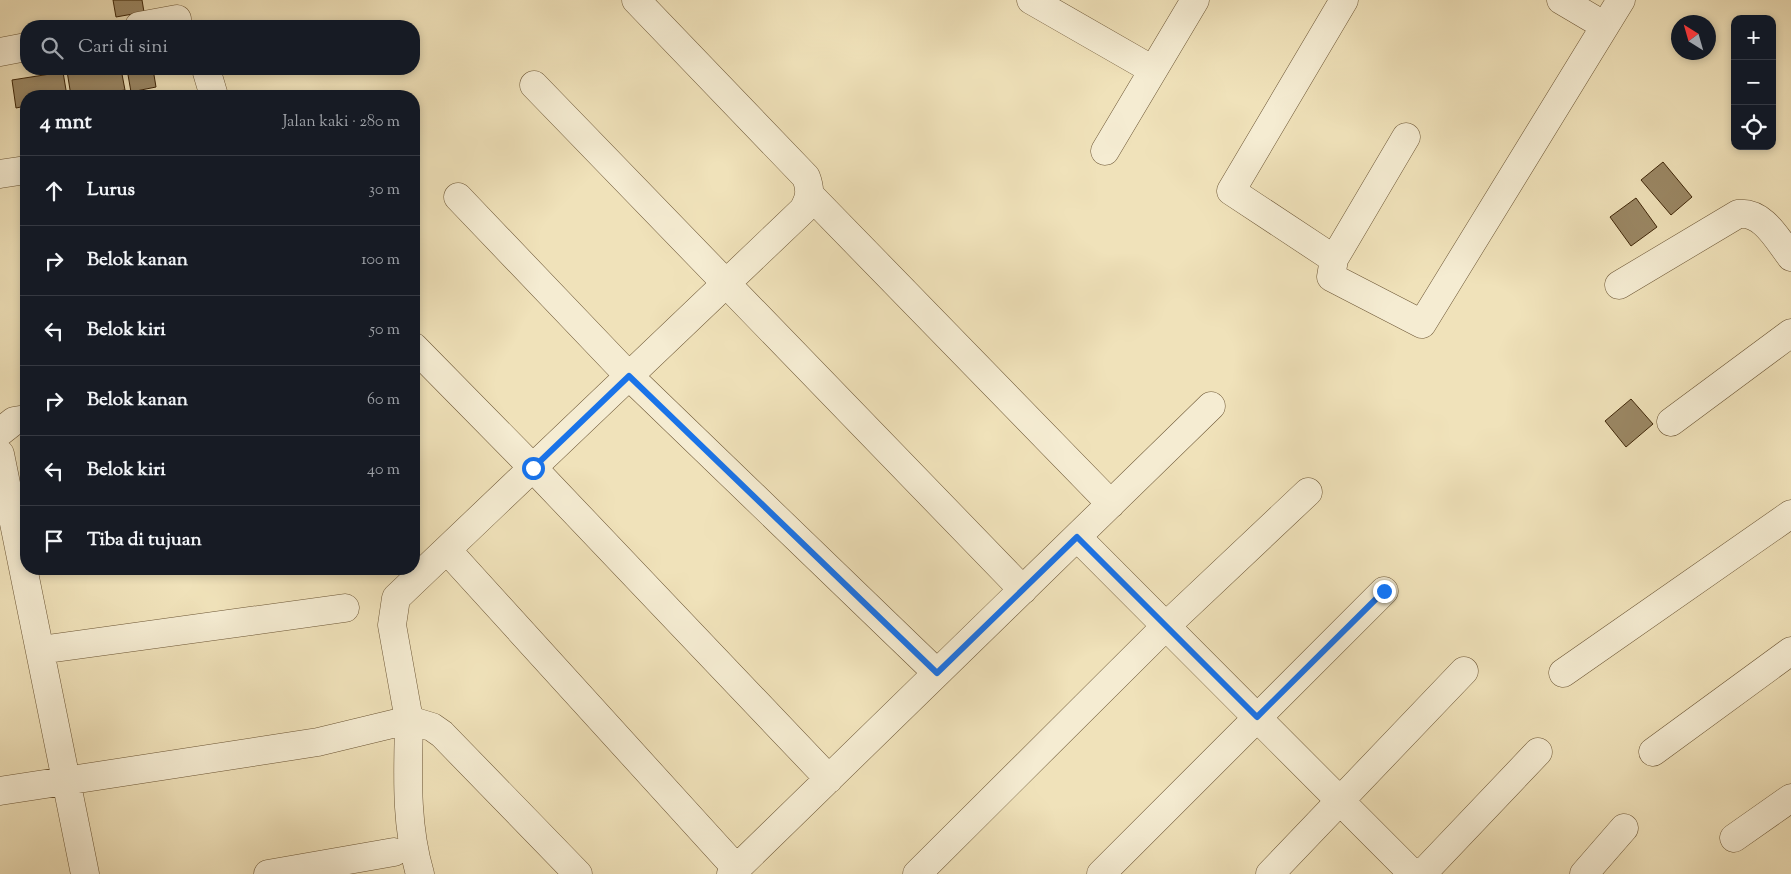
<!DOCTYPE html>
<html lang="id">
<meta charset="utf-8">
<style>
:root{--surface:#171b24;--page:#20242c;--text:#f1f3f6;--muted:#9ea1a6;--line:#363941}
body{margin:0;font-family:"Sorts Mill Goudy",serif;background:var(--page);color:var(--text)}
.controls{position:absolute;right:15px;top:15px;display:grid;overflow:hidden;border-radius:10px;box-shadow:0 2px 8px #0003}
.controls button{width:45px;height:45px;display:grid;place-items:center;padding:0;border:0;border-bottom:1px solid var(--line);background:var(--surface);color:var(--text);font:25px sans-serif}
.compass{position:absolute;left:1671px;top:15px;width:45px;height:45px;border-radius:50%;background:var(--surface);box-shadow:0 2px 8px #0003;rotate:323deg}
.stop{position:absolute;width:15px;height:15px;margin:-11px;border:4px solid #1a73e8;border-radius:50%;background:#fff}
.stop.end{background:#1a73e8;border-color:#fff;box-shadow:0 1px 5px #0008}
.list{margin:0;padding:0;list-style:none}
h2{display:flex;justify-content:space-between;align-items:center;height:65px;margin:0;padding:0 20px;font-size:21px}
h2 small{font-size:16px;font-weight:400;color:var(--muted)}
.list li{display:grid;grid-template-columns:32px 1fr auto;gap:15px;align-items:center;box-sizing:border-box;height:70px;padding:0 20px;border-top:1px solid var(--line)}
.list b{display:block;font-size:19px;white-space:nowrap}
.list em{font-size:16px;font-style:normal;color:var(--muted)}
.icon{flex:none;width:28px;height:28px;fill:none;stroke:currentColor;stroke-width:2;stroke-linecap:round;stroke-linejoin:round}
.map{position:relative;flex:none;width:1791px;height:874px;overflow:hidden}
.search{position:absolute;background:var(--surface);box-shadow:0 2px 8px #0003;left:20px;top:20px;width:400px;height:55px;display:flex;align-items:center;gap:12px;box-sizing:border-box;padding:0 18px;border-radius:20px;color:var(--muted);font-size:19px}
.panel{position:absolute;background:var(--surface);box-shadow:0 2px 8px #0003;left:20px;top:90px;width:400px;height:485px;border-radius:20px}
.map>svg:first-child{display:block}
.building{fill:#9b8865;stroke:#3f2608}
.lines{fill:none;stroke-linecap:round;stroke-linejoin:round}
.minor-casing{stroke:#6b5534;stroke-width:29}
.minor{stroke:#f5ecd2;stroke-width:28}
.route{stroke:#1a73e8;stroke-width:6}
</style>
<div class="map">
<svg width="1791" height="874" viewBox="0 0 1791 874">
<rect width="100%" height="100%" fill="#f0e2ba"/>
<filter id="stains"><feTurbulence type="fractalNoise" baseFrequency=".004" numOctaves="4"/><feColorMatrix values="0 0 0 0 .2 0 0 0 0 .09 0 0 0 0 .02 0 0 0 .5 -.17"/></filter>
<radialGradient id="worn" r=".72"><stop offset=".6" stop-color="#630" stop-opacity="0"/><stop offset="1" stop-color="#630" stop-opacity=".3"/></radialGradient>
<path class="building" d="M113,0H142L144,12L116,17Z
M80,69H121L125,90L88,96H71L67,71Z
M127,69H153L156,87L131,92Z
M63,72L67,96H26V106L16,108L12,80Z
M1663,162L1692,197L1671,215L1641,180Z
M1636,198L1657,227L1631,246L1610,217Z
M1631,399L1653,424L1626,447L1605,421Z"/>
<g class="lines">
<g class="minor-casing">
<path id="minor" d="M1031,0L1153,70
M1344,0L1231,191L1334,259L1331,277L1422,324L1621,0
M1561,0L1605,26
M139,26L177,19
M0,52L26,47
M206,69L214,96
M534,85L1023,590
M1105,151L1195,0
M0,174L26,170
M810,195L1111,504
M458,197L629,376L937,673
M1334,259L1406,137
M1619,285L1738,214C1763,211 1777,239 1791,257
M414,347L533,468L829,779
M1671,422L1791,333
M0,432L14,421L26,419
M0,454L85,874
M1077,537L1413,874
M447,550L737,869
M40,650L345,608
M1563,673L1791,514
M1653,752L1791,651
M0,791L318,742L409,720C408,772 405,823 420,874
M1734,838L1791,798
M268,874L394,852
M578,874L442,734L432,727L409,720L392,625L396,598L803,210C810,198 811,190 806,177L636,0
M731,874L1211,406
M917,874L1166,626L1308,492
M1101,874L1384,591
M1270,874L1464,671
M1422,874L1538,752
M1584,874L1624,828"/>
</g>
<use href="#minor" class="minor"/>
</g>
<g class="lines">
<path class="route" d="M533,468L629,376L937,673L1077,537L1257,717L1384,591"/>
</g>
<rect width="100%" height="100%" filter="url(#stains)"/>
<rect width="100%" height="100%" fill="url(#worn)"/>
</svg>
<div class="controls">
<button>+</button>
<button>−</button>
<button><svg class="icon" aria-label="locate" viewBox="0 0 24 24"><circle cx="12" cy="12" r="6"/><path d="M12 2v4M12 18v4M2 12h4M18 12h4"/></svg></button>
</div>
<svg class="compass" viewBox="-18 -18 36 36"><path d="M0-13l5 13h-10z" fill="#e53935"/><path d="M0 13l5-13h-10z" fill="#9ea1a6"/></svg>
<div class="stop" style="left:533px;top:468px"></div>
<div class="stop end" style="left:1384px;top:591px"></div>
<div class="search"><svg class="icon" aria-label="search" viewBox="0 0 24 24"><circle cx="10" cy="10" r="6"/><path d="M15 15l6 6"/></svg>Cari di sini</div>
<section class="panel">
<h2>4 mnt<small>Jalan kaki · 280 m</small></h2>
<ul class="list">
<li><svg class="icon" aria-label="ahead" viewBox="0 0 24 24"><path d="M12 20V5M6 11l6-6 6 6"/></svg><div><b>Lurus</b></div><em>30 m</em></li>
<li><svg class="icon" aria-label="right" viewBox="0 0 24 24"><path d="M7 20v-9h11M14 6l5 5-5 5"/></svg><div><b>Belok kanan</b></div><em>100 m</em></li>
<li><svg class="icon" aria-label="left" viewBox="0 0 24 24"><path d="M17 20v-9H6M10 6l-5 5 5 5"/></svg><div><b>Belok kiri</b></div><em>50 m</em></li>
<li><svg class="icon" aria-label="right" viewBox="0 0 24 24"><path d="M7 20v-9h11M14 6l5 5-5 5"/></svg><div><b>Belok kanan</b></div><em>60 m</em></li>
<li><svg class="icon" aria-label="left" viewBox="0 0 24 24"><path d="M17 20v-9H6M10 6l-5 5 5 5"/></svg><div><b>Belok kiri</b></div><em>40 m</em></li>
<li><svg class="icon" aria-label="arrive" viewBox="0 0 24 24"><path d="M6 21V4h12l-3 4 3 4H6"/></svg><div><b>Tiba di tujuan</b></div></li>
</ul>
</section>
</div>
